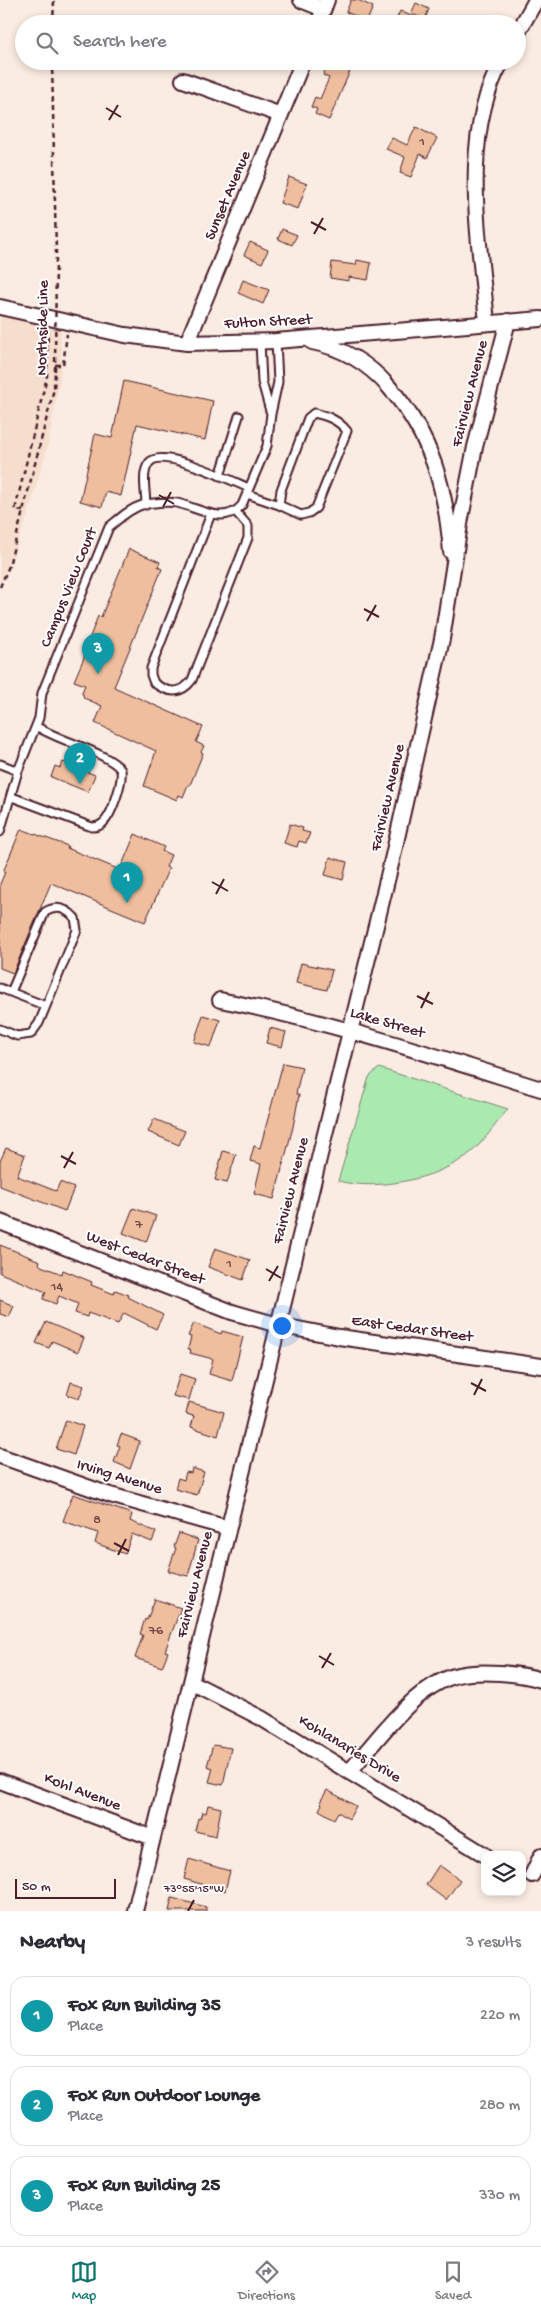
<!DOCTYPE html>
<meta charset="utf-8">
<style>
:root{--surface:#fff;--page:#f7f7f7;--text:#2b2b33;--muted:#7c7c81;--line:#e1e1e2;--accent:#0f766e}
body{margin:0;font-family:"Gochi Hand",sans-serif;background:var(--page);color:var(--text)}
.controls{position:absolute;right:15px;bottom:15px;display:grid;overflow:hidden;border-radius:10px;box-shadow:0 2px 8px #0003}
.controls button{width:45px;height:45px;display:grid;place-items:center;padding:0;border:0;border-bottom:1px solid var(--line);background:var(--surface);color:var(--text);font:25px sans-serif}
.scale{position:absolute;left:15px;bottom:12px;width:101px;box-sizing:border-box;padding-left:5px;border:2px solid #4a1f2b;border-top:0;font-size:14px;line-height:18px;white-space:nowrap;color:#4a1f2b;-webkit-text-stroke:4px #fff;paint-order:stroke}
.you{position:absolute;left:281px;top:1325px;width:18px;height:18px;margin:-12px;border:4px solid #fff;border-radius:50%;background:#1a73e8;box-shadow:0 0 0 8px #1a73e833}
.badge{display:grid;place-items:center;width:32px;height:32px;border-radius:50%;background:var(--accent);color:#fff;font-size:16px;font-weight:700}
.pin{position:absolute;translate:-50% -41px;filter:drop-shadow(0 1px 2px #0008)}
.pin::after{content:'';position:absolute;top:26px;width:18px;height:15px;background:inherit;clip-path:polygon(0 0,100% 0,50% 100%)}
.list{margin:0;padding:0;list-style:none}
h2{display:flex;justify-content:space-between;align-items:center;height:65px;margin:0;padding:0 20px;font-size:21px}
h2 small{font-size:16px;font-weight:400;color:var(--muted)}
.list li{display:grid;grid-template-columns:32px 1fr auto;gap:15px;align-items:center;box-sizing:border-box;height:80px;margin:0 10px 10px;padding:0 10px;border:1px solid var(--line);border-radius:15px}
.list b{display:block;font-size:19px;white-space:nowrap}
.list p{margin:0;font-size:16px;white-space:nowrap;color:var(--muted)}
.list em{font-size:16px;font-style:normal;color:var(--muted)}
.icon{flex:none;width:28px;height:28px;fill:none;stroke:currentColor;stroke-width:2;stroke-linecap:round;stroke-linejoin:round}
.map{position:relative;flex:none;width:541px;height:1911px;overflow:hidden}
.search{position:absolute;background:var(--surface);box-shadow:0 2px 8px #0003;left:15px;right:15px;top:15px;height:55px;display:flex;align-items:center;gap:12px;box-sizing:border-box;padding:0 18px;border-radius:28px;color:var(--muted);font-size:19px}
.sheet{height:335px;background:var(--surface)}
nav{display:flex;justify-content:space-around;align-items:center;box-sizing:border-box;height:70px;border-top:1px solid var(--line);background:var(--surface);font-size:14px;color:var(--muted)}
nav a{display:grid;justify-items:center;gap:2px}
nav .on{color:var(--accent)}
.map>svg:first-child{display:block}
.built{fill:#f6dece}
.green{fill:#aae9b0;stroke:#7a846e}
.building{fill:#eebe9e;stroke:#4a1f2b}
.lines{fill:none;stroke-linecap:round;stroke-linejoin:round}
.lane-casing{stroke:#4a1f2b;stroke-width:11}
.street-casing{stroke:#4a1f2b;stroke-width:18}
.path{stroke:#4a1f2b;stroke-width:2.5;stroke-dasharray:5 4;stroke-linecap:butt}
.lane{stroke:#fff;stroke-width:7}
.street{stroke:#fff;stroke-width:14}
.path-bridge{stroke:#4a1f2b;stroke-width:2.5;stroke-dasharray:5 4;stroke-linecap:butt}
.ticks{fill:none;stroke:#4a1f2b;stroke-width:2}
.labels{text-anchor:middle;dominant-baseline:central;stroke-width:4;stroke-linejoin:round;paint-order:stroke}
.number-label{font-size:14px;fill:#734748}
.street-label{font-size:16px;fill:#4a1f2b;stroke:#fff}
.ticks-label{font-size:12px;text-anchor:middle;fill:#4a1f2b;stroke:#fff;stroke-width:4;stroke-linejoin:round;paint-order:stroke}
</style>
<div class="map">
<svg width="541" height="1911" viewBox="0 0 541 1911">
<rect width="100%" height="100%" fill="#faece2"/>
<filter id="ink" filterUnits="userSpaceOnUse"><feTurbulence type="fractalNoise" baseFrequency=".02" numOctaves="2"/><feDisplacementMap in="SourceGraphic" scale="10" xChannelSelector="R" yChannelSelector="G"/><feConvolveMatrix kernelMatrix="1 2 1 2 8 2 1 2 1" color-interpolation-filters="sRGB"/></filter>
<g filter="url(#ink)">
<path class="built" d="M0,311L61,323V372L48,445L28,515L0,589Z"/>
<path class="green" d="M379,1068L508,1109C498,1121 489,1134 479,1145C448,1178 380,1192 338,1181L369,1077Z"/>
<path class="building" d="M351,0H358L373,7L367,21L346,12Z
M416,3L429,9L425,19L411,14Z
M400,11L429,24H394Z
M329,61H345L342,68L350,71L329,120L315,114L317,109L311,107L315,97L320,99L329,78L323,75Z
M416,127L437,138L427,158L420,154L411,177L400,173L405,157L386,149L392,138L407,145Z
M289,177L307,184L298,209L280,203Z
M282,229L297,235L292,245L278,239Z
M250,242L268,250L262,263L244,255Z
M357,260L371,263L368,280L349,277V281L330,278L332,262L356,265Z
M243,280L269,290L263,304L238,293Z
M124,381L213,401L205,440L137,424L121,496L106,492L102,507L80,501L95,434L112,438Z
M129,549L160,562L158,567L162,569L114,687L203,727L196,742L204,746L201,752L203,753L190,785H188L183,797L179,795L177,800L144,786L156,751L95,723L102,706L84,698L82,692L85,685L74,681L88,648L86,647L98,616L101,617Z
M63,762L95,775L88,792L51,777L55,766L60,768Z
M290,824L303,828L302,831L310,833L306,843L299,841L297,847L284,843Z
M21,829L68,846L67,848L120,870L135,834L164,847L162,851L171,855L166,867L169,868L145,922L51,883L13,973L0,968V884L5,872H3Z
M330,857L347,862L343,880L325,875Z
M301,963L332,970L327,990L296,983Z
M203,1015L220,1020L211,1047L194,1042Z
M270,1028L286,1032L282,1047L266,1043Z
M283,1063L302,1067L296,1094L299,1095L293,1127L274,1199L254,1194L261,1164L250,1161L254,1146L260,1148Z
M154,1119L185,1131L179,1145L148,1132Z
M6,1148L25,1155L17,1176L56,1191L60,1182L74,1188L65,1211L0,1186V1161Z
M223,1151L236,1155L227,1183L215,1180Z
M133,1208L156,1216L146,1242L123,1233Z
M0,1245L40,1261L39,1264L41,1266L62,1274L63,1270L92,1282L91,1285L114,1294L115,1290L129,1295L128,1297L163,1315L156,1329L124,1313L118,1324L88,1313L87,1317L75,1313L78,1304L59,1296L56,1304L43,1299L46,1292L0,1273Z
M215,1248L250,1260L243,1280L208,1267Z
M0,1300L14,1306L9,1317L0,1314Z
M46,1322L84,1338L78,1352L52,1341L49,1348L36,1343Z
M194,1323L221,1334L222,1331L243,1337L232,1381L209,1374L213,1359L190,1353L191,1350L188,1349L191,1337L188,1336Z
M180,1374L195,1379L189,1400L173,1396Z
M71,1382L84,1386L79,1399L67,1395Z
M189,1402L224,1412L218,1436L191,1427L194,1416L186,1414Z
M66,1420L83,1426L74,1455L56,1449Z
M121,1434L140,1441L130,1469L114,1462L120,1446L117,1445Z
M192,1468L204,1472L197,1495L175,1489L178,1478L184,1480L186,1472L191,1473Z
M73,1494L132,1514L130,1521L156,1532L152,1542L132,1534L125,1554L95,1543L98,1533L63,1521Z
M179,1533L198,1540L188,1576L168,1571L176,1548L174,1547Z
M155,1599L181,1608L165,1651L168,1652L162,1667L135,1658L143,1635L140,1634L145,1619L147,1620Z
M213,1745L231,1748L223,1785L209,1782L213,1768L207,1766Z
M327,1790L356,1806L349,1819L338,1812L334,1819L319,1810L322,1804L320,1802Z
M208,1805L221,1808L216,1836L195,1831L198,1818L200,1819L202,1812L206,1813Z
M189,1859L230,1871L225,1891L184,1879Z
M439,1865L460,1880L446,1900L426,1885Z
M172,1898L206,1907V1911H169Z"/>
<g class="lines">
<g class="lane-casing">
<path id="lane" d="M260,342L262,382L270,411
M220,476L239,416
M247,494L279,505L301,515L309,513L316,508L347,431C338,420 328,416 314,413L308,418L281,490L279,505
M146,505C146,493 141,473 149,463C161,446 232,481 249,488
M211,514L151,668V675L154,683C168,693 181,695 192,680L248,538V526L236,512
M0,764L18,771
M12,797L92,827C96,827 100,826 103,823C112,815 123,782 121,770C110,753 56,740 36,726
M0,832L18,771L39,718L42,693L109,527C119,519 129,509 142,505C150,503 168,501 177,503C199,508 224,526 242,505L267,446L271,414L278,382L276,341
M0,988L46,1006L39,1023L31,1034L17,1036L0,1029
M11,992L45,912C57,905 66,908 75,918L77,930L46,1006"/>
</g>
<g class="street-casing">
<path id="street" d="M301,0L323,9
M318,24L327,0
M517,34L536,0
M183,80L281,115
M0,307L125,335L187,343L276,341L541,319
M487,323C480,241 459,136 502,61
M312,342C344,348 368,363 389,387C432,436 446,489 451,552
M187,343L303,61
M220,1000C329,1021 435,1056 541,1089
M0,1222L232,1312L278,1325L339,1337L541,1366
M0,1456L110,1495L228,1528
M191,1682L261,1718L485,1855
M350,1771C378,1739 415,1685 458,1675C471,1672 486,1672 500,1673C514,1674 527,1675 541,1680
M0,1781L153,1838
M532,1875L541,1856
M135,1911L392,860L442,639L461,518L475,447L508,321"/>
</g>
<path class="path" d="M53,24L54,0
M52,61L56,253
M55,365H63L67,334
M23,511L15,510L47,376L48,331
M0,587L9,566L54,389L55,371"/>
<use href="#lane" class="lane"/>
<use href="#street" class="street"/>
<path class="path-bridge" d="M55,371L56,253"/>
</g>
</g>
<path class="ticks" d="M106,108L121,117M109,120L118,105M311,222L326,230M314,234L323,218M159,495L174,504M163,507L171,492M364,609L379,617M367,621L376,605M212,882L228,891M216,894L224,879M417,996L433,1004M421,1008L429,992M61,1156L76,1164M64,1168L73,1152M266,1269L281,1278M269,1281L278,1266M471,1383L486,1391M474,1395L482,1379M114,1543L129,1551M118,1555L126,1539M319,1656L334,1665M322,1668L331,1653M188,1911L194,1900"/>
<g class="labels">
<g class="number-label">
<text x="422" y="142">1</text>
<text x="139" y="1225">7</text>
<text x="229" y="1264">1</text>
<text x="57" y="1287">14</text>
<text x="97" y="1520">8</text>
<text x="156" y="1631">76</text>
</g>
<g class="street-label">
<text transform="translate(229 196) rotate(-67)">Sunset Avenue</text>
<text transform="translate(268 323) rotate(-3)">Fulton Street</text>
<text transform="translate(44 328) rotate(-89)">Northside Line</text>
<text transform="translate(471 394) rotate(-76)">Fairview Avenue</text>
<text transform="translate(70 588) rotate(-68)">Campus View Court</text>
<text transform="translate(389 798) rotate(-77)">Fairview Avenue</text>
<text transform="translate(387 1024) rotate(16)">Lake Street</text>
<text transform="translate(292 1191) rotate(-76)">Fairview Avenue</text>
<text transform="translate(145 1259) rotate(21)">West Cedar Street</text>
<text transform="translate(412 1330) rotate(8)">East Cedar Street</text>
<text transform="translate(119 1478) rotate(17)">Irving Avenue</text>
<text transform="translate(196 1585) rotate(-76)">Fairview Avenue</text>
<text transform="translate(349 1750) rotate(31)">Kohlanaries Drive</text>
<text transform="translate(82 1793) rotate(21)">Kohl Avenue</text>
</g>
</g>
<g class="ticks-label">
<text x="194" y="1892">73°55'15"W</text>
</g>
</svg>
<div class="controls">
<button><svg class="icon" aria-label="layers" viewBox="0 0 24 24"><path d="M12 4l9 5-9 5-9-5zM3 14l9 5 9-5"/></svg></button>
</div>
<div class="scale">50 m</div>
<div class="you"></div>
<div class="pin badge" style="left:127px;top:903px;background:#0f9aa8">1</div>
<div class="pin badge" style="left:80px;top:784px;background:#0f9aa8">2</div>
<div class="pin badge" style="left:98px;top:674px;background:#0f9aa8">3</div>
<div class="search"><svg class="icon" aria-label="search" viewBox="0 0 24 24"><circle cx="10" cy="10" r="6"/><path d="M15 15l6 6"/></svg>Search here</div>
</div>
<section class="sheet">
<h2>Nearby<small>3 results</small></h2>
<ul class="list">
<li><span class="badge" style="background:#0f9aa8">1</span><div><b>Fox Run Building 35</b><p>Place</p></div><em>220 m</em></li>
<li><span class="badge" style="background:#0f9aa8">2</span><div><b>Fox Run Outdoor Lounge</b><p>Place</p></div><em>280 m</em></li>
<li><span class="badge" style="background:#0f9aa8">3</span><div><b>Fox Run Building 25</b><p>Place</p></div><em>330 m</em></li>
</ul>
</section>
<nav>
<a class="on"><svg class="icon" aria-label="map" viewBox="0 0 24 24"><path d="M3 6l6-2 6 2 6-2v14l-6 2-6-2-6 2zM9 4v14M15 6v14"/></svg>Map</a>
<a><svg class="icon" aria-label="directions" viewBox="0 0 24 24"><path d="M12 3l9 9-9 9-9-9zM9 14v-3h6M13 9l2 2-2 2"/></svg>Directions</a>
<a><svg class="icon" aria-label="saved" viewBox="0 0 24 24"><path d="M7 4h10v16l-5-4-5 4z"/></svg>Saved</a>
</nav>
